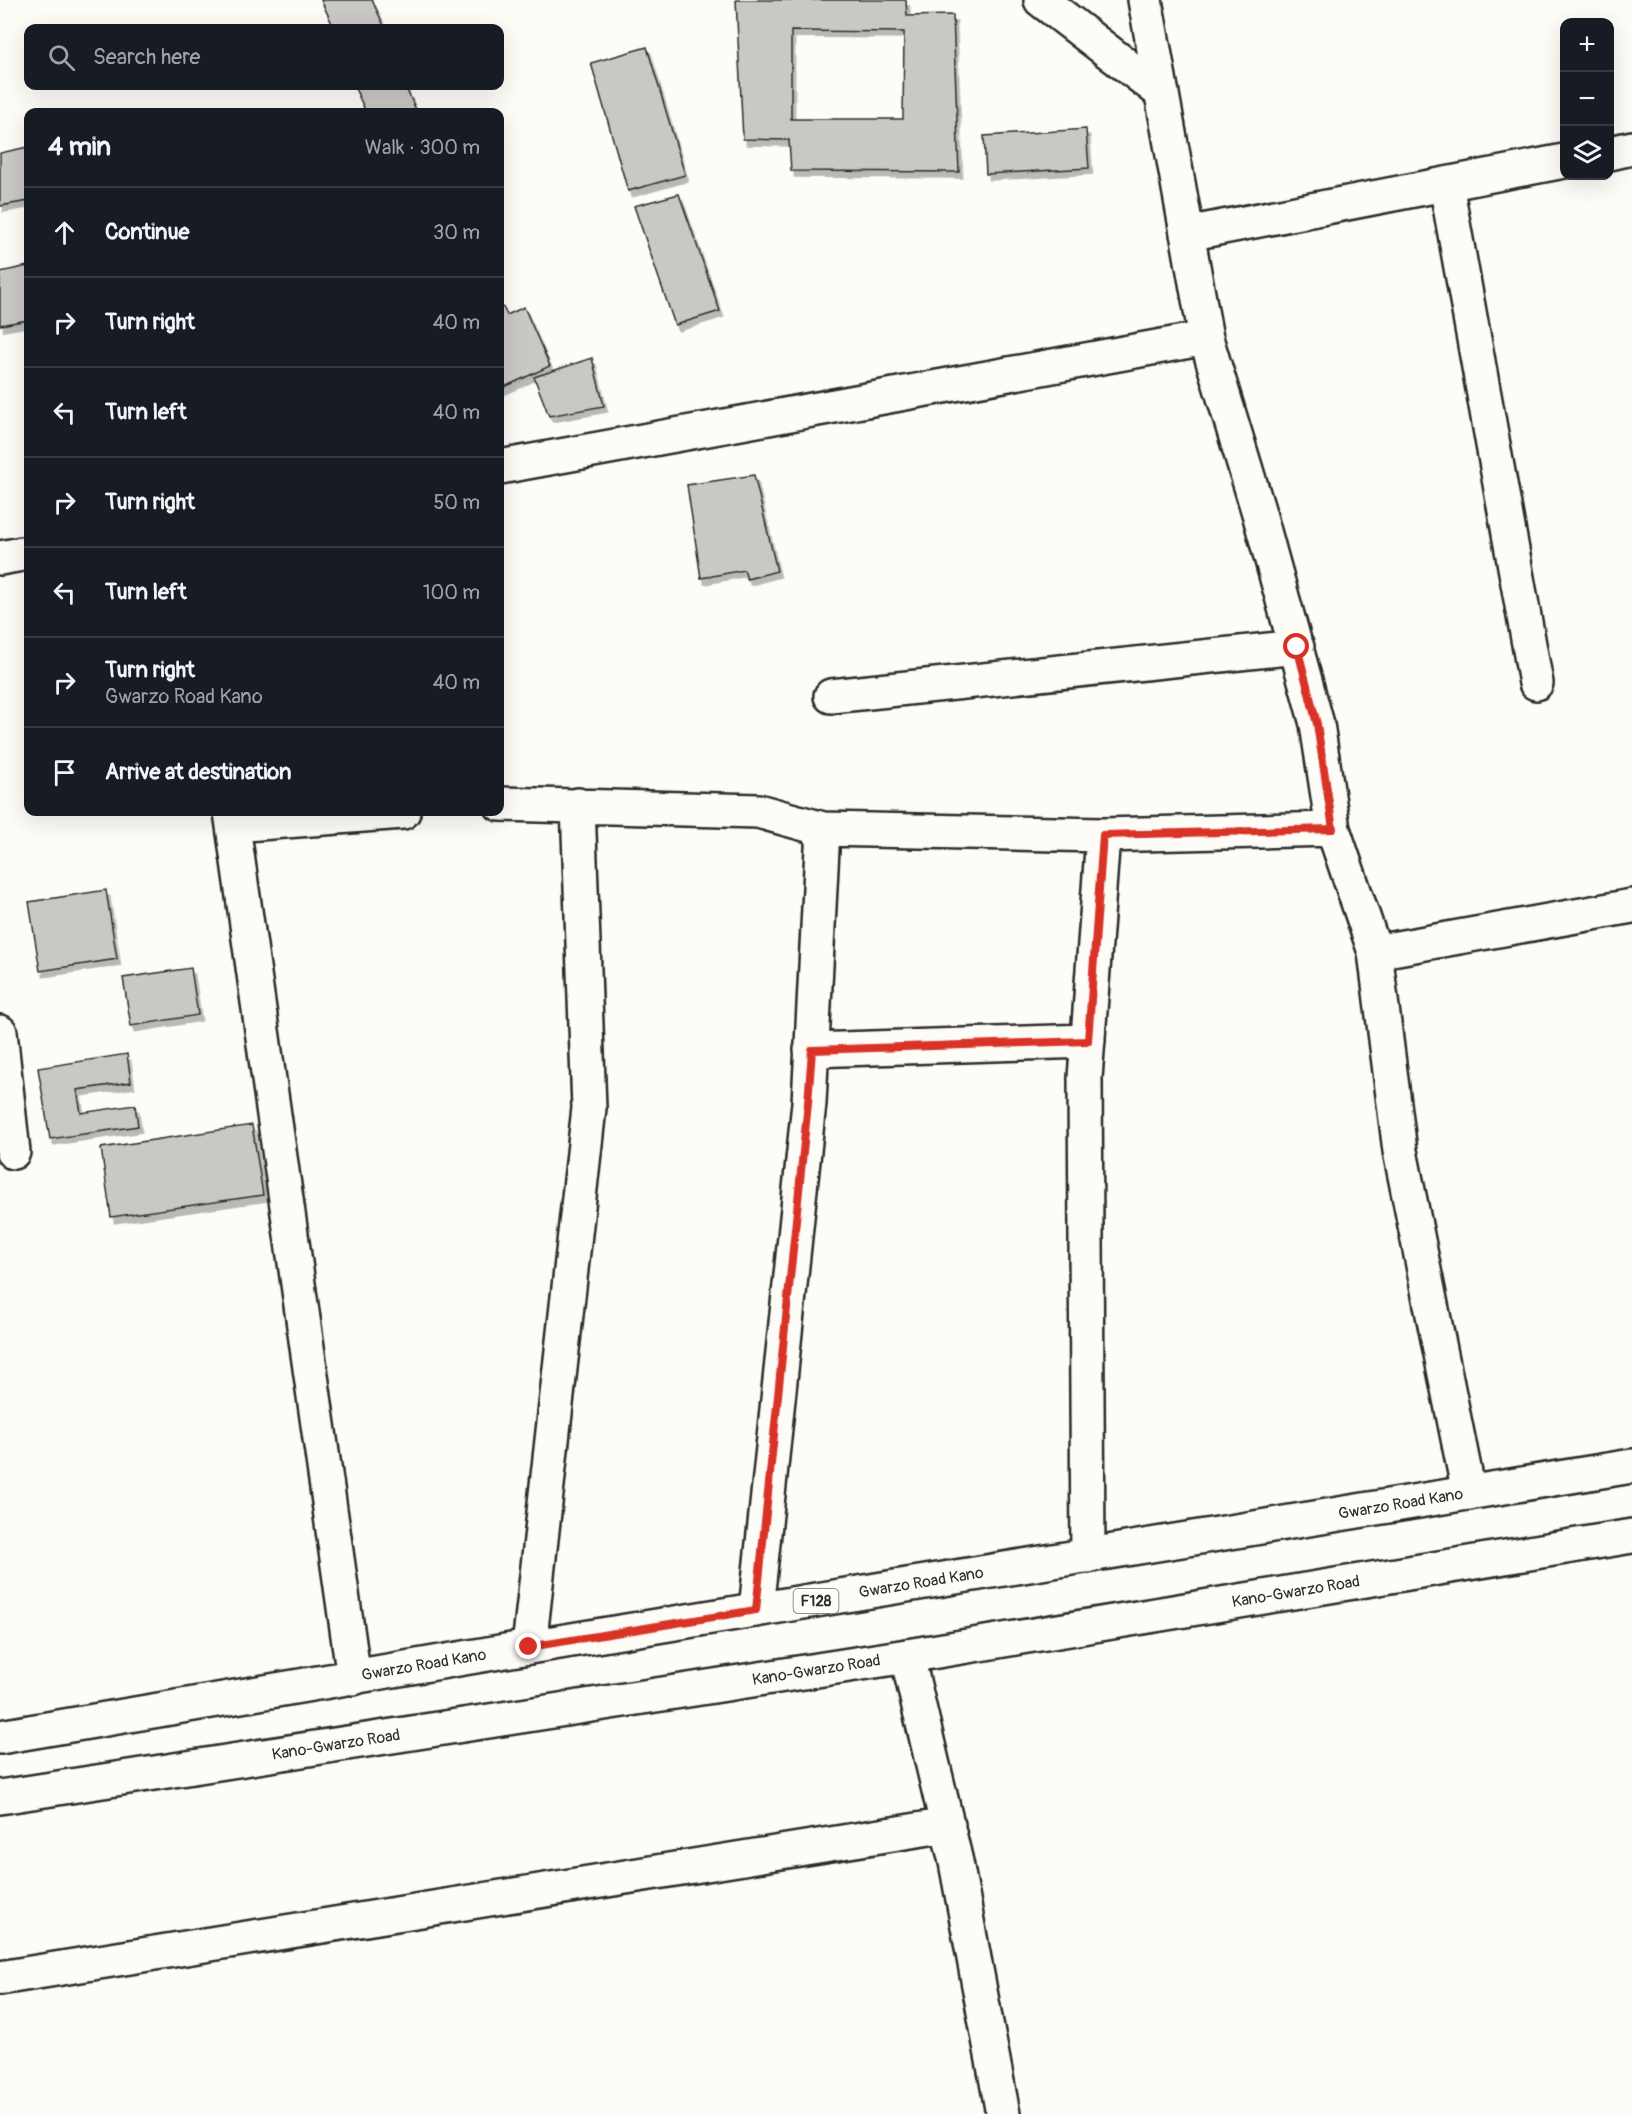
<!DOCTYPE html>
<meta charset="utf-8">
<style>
:root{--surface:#171b24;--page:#20242c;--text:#f1f3f6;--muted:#9ea1a6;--line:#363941}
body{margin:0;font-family:Pangolin,sans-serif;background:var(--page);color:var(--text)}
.controls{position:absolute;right:18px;top:18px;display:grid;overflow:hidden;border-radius:12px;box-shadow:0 6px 24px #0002}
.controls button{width:54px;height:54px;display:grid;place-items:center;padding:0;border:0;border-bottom:2px solid var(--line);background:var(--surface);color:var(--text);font:30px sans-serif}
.stop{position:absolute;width:18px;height:18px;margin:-14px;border:4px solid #d93025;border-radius:50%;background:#fff}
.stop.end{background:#d93025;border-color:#fff;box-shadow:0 2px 6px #0008}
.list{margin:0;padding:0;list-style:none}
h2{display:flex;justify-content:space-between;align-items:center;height:78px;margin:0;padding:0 24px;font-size:26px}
h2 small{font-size:20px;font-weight:400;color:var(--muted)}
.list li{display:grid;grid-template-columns:39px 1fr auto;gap:18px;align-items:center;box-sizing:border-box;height:90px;padding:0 24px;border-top:2px solid var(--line)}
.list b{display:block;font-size:22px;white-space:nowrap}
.list p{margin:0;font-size:20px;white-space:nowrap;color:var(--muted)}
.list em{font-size:20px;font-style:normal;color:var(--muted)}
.icon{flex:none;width:33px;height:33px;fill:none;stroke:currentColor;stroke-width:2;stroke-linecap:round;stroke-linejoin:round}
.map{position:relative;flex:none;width:1632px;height:2114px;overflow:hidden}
.search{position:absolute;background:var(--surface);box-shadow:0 6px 24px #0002;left:24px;top:24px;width:480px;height:66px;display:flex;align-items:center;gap:15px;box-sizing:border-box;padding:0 21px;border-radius:12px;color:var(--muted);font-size:22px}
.panel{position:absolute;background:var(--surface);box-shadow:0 6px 24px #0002;left:24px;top:108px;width:480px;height:708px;border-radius:12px}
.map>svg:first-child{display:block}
.building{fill:#c9c8c4;stroke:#2b2b2b;stroke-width:1.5;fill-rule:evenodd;filter:url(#shadow)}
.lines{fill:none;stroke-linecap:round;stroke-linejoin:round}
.street-casing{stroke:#2b2b2b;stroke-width:38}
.primary-casing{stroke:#2b2b2b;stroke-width:38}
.street{stroke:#fdfcf7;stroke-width:33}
.primary{stroke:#fdfcf7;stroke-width:33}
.route{stroke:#d93025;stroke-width:8}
.labels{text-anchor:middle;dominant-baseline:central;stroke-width:6;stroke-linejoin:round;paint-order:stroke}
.shield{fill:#fdfcf7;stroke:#6a6a68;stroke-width:1.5}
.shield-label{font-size:15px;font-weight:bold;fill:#2b2b2b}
.street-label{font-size:16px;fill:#2b2b2b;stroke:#fdfcf7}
</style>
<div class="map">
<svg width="1632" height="2114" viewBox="0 0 1632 2114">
<defs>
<filter id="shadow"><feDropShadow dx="3.5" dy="6" stdDeviation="0" flood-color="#0004"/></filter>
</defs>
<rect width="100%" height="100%" fill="#fdfcf7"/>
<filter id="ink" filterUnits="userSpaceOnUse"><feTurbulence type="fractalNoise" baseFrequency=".0167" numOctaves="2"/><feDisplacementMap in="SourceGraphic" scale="12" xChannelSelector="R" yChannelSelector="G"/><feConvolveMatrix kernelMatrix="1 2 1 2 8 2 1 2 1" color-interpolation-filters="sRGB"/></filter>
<g filter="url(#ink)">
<path class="building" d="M321,0H372L385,28H334Z
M736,0H906L907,16L953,15L959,172L791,171L789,140L743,139ZM791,31L904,32L903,119H791Z
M647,47L685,175L628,191L591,63Z
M354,86H405L417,112H366Z
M1086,129L1089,168L986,174L984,136Z
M28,147V201L0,206V153Z
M679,194L720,311L675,325L634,206Z
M28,266V320L0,325V272Z
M503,307L507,315L524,307L550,366L500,389V309Z
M592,358L604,406L549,416L534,377Z
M754,475L777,571L747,579L744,570L701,578L687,485Z
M106,890L117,959L40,971L29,902Z
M191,968L198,1015L131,1026L123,978Z
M127,1054L131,1082L77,1090L81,1113L135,1105L138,1126L50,1139L38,1068Z
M252,1125L263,1195L111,1217L101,1148Z"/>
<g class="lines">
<g class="street-casing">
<path id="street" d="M1041,0L1162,93
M1145,0L1206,338L1259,513L1317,724L1333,829L1375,952L1400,1151L1469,1493
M1610,153L1632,148
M1446,184L1536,683
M1187,234L1564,161
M500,467L1206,338
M0,558L28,553
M831,696L1297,647
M500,804L758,811L823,829L1103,835L1333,829
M231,812L354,1678
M233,825L403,812
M1375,952L1632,906
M0,1032L13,1152
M811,1050L1088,1041
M1088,1556L1085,1078L1103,835
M756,1610L809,1103L823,829
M529,1647L589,1108L578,805
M907,1656L956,1862L1003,2114
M0,1978L948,1825"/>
</g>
<g class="primary-casing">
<g id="primary">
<path id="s1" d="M0,1737L529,1647L1632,1466"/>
<path id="s2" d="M0,1797L907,1656L1632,1536"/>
</g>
</g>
<use href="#street" class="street"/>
<use href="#primary" class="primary"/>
</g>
</g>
<g class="lines" filter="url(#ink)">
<path class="route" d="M529,1647L756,1610L808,1103L812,1050L1088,1041L1103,835L1333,829L1317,724L1297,647"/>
</g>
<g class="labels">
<rect class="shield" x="793.5" y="1589" width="45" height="24" rx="4.5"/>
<g class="shield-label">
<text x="816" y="1601">F128</text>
</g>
<g class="street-label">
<text stroke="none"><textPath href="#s1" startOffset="1420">Gwarzo Road Kano</textPath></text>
<text stroke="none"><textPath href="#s1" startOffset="934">Gwarzo Road Kano</textPath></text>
<text stroke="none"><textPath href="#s2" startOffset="1312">Kano-Gwarzo Road</textPath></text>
<text stroke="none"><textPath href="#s1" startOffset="430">Gwarzo Road Kano</textPath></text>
<text stroke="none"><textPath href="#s2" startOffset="826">Kano-Gwarzo Road</textPath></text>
<text stroke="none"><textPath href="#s2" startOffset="340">Kano-Gwarzo Road</textPath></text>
</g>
</g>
</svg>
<div class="controls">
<button>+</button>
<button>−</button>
<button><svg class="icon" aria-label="layers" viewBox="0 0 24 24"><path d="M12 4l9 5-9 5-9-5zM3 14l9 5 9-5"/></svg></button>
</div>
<div class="stop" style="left:1297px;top:647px"></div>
<div class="stop end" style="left:529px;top:1647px"></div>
<div class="search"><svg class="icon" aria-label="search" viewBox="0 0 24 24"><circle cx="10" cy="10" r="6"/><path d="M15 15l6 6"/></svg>Search here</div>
<section class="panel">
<h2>4 min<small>Walk · 300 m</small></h2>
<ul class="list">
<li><svg class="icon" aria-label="ahead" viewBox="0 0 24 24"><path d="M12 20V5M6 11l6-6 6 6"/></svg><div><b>Continue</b></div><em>30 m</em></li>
<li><svg class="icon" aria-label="right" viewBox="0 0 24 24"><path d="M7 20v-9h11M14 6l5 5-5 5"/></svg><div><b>Turn right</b></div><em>40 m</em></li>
<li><svg class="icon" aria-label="left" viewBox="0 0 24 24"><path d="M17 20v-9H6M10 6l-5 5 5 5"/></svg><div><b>Turn left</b></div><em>40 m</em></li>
<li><svg class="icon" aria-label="right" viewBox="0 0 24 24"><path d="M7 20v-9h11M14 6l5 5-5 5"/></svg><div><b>Turn right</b></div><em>50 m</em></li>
<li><svg class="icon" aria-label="left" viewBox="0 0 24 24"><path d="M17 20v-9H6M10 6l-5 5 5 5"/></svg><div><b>Turn left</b></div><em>100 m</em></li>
<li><svg class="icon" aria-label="right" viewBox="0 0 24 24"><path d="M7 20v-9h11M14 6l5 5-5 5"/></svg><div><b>Turn right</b><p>Gwarzo Road Kano</p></div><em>40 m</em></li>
<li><svg class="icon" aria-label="arrive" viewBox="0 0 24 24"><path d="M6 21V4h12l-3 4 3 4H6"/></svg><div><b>Arrive at destination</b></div></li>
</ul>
</section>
</div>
